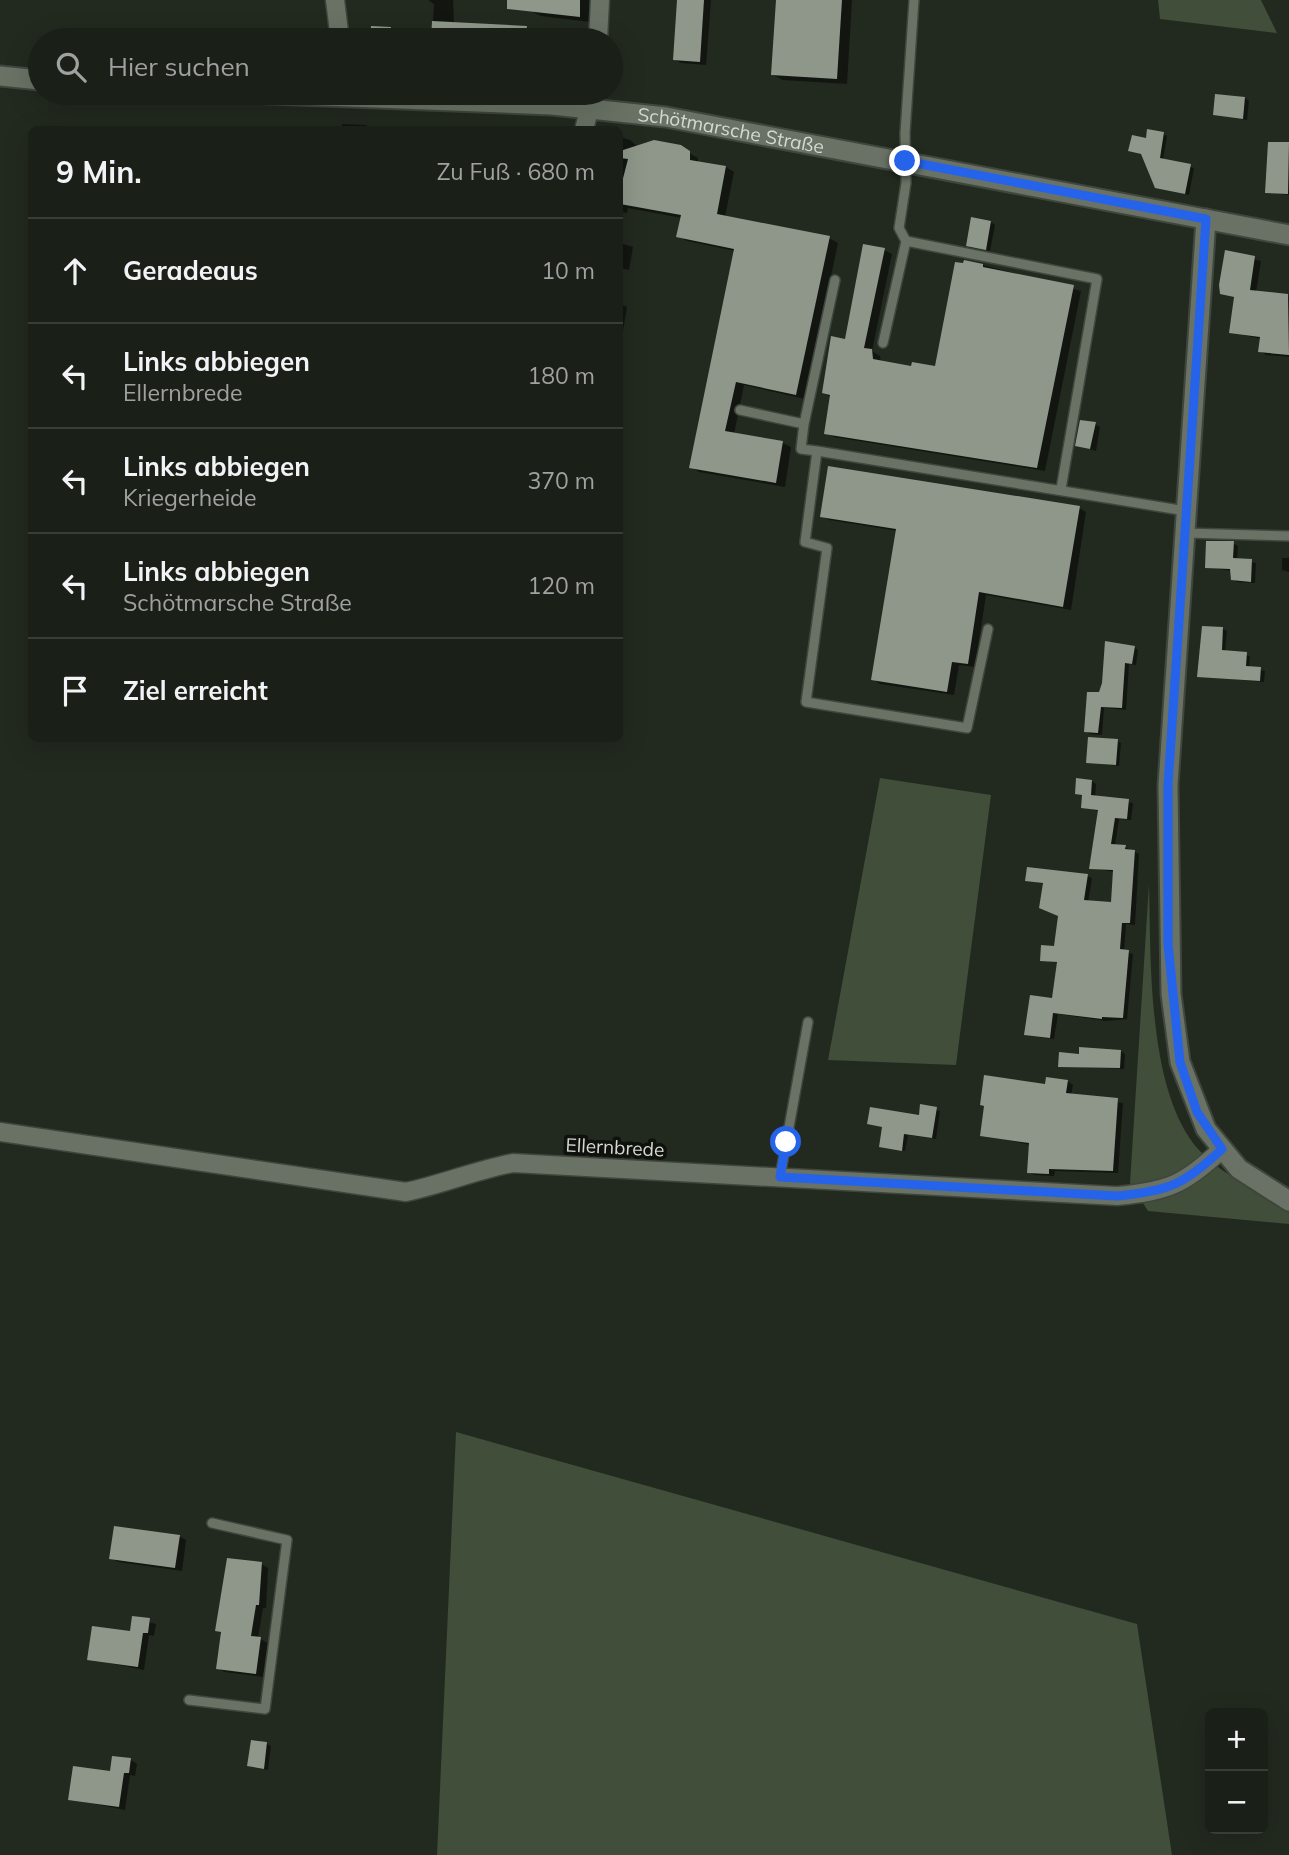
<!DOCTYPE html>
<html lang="de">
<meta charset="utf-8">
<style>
:root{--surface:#1a1f17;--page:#272c24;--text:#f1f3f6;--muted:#9fa2a1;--line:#383d36}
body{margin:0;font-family:Mulish,sans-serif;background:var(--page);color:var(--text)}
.controls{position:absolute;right:21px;bottom:21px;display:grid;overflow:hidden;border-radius:10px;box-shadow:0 7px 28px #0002}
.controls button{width:63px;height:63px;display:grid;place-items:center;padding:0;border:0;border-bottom:2px solid var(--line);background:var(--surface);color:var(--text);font:35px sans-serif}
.stop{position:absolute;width:21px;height:21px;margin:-16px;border:5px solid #2563eb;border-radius:50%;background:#fff}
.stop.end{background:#2563eb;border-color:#fff;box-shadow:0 2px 7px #0008}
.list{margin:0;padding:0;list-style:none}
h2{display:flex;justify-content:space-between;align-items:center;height:91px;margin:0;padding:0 28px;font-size:30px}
h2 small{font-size:23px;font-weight:400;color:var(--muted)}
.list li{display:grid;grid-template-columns:46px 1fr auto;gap:21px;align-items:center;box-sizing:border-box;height:105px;padding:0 28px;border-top:2px solid var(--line)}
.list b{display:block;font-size:26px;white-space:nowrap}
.list p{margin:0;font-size:23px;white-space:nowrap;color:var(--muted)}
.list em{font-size:23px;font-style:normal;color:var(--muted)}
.icon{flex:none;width:38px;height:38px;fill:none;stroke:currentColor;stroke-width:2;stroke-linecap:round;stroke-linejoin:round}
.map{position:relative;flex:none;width:1289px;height:1855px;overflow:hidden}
.search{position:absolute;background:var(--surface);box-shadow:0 7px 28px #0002;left:28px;top:28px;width:595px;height:77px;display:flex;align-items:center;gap:18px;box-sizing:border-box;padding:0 24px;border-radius:38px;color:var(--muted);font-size:26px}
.panel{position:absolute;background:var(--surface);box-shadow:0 7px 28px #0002;left:28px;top:126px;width:595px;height:616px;border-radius:10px}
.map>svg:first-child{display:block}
.green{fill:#404e3a}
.shadow{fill:#0007}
.building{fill:#8e978a}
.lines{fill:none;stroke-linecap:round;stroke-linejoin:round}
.service-casing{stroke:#3f463d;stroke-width:12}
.minor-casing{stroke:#3f463d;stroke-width:21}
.tertiary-casing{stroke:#3f463d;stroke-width:23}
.service{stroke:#697265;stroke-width:9}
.minor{stroke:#697265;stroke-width:18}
.tertiary{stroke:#697265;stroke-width:19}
.route{stroke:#2563eb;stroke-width:9}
.labels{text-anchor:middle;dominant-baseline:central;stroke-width:7;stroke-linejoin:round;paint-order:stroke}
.street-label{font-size:19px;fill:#d4d9d2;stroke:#0e110c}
</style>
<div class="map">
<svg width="1289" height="1855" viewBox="0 0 1289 1855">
<rect width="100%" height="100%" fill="#22291f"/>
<path class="green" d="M1158,0H1261L1277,33L1160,19Z
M880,778L991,795L956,1065L828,1060Z
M1149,884C1151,958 1147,1093 1199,1150C1223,1176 1259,1191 1289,1208V1224L1148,1211L1130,1183Z
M456,1432L1137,1624L1172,1855H437Z"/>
<path class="shadow" d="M428,0H453L454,24L526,27L536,33V40H432L434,4Z
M531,0H589L590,22L541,16L531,11Z
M679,0H711L706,65L681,63L674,59Z
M777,0H852L847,84L783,80L773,75Z
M373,27L395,31V40H372Z
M1245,98L1249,101L1247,120L1214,115Z
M342,124L366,125L370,130H342Z
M1163,134L1167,136L1163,160L1194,168L1189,195L1157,187L1143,155L1134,152L1147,140Z
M620,137L630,140L638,147L689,153L698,158V163L726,167L734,172L725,217L829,238L838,243L805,399L744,385L734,434L783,443L791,447L785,487L699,472L691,467L735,251L687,241L678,236L682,218L628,208L627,213L620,212Z
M1269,143L1289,144V195L1267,192Z
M991,222L995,225L990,251L968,245Z
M620,243L633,247L629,270L620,268Z
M884,250L892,254L872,351L880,356L881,362L913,368H936L983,265L1081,291L1045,471L834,437L826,433L831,397L824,393Z
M1226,252L1261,261L1256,292L1289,297V357L1266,355L1260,351L1261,339L1231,332L1235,298L1221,293Z
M620,304L627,307L623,331L620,330Z
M1095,424L1100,427L1096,451L1077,445Z
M1079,508L1086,512L1071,610L986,595L975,667L959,665L954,695L880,684L873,679L898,531L829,520L822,516Z
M1233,543L1238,546L1237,560L1256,563L1255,583L1237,582L1233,579L1231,571L1207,567Z
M1282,558H1289V572L1282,570Z
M1223,629L1227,631L1225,652L1250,656L1249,668L1265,671L1264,682L1199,676Z
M1134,647L1138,650L1136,665L1129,664L1126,710L1104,708L1102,735L1090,734L1086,731L1101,694Z
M1117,741L1121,743L1119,766L1088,762Z
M1092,781L1096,784L1095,798L1133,803L1131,820L1119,819L1115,846L1125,847L1139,854L1135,925L1126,924L1124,951L1133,954L1127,1019L1106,1021L1058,1014L1054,1039L1030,1036L1026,1034L1054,1000L1059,963L1042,960L1056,948L1060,916L1045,884L1027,880L1087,876L1092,878L1088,902L1112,904L1115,872L1090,868L1099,811L1083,807L1084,796L1076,793Z
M1081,1049L1121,1051L1125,1054L1124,1069L1060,1066L1080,1055Z
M1067,1081L1073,1085L1071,1095L1123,1103L1118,1173L1055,1171L1054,1176L1034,1175L1029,1172L1031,1145L982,1135L1046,1086Z
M922,1106L940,1111L936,1139L908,1135L905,1151L881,1146L884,1127L869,1123L920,1117Z
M179,1536L186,1540L182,1571L118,1562L111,1558Z
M261,1564L268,1568L266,1608H263L258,1638L268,1643L263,1677L225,1672L217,1668L222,1634L217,1630Z
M133,1618L156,1624L154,1636L149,1635L144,1670L89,1659L131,1633Z
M267,1744L271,1746L268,1770L249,1766Z
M131,1760L137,1764L135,1776L130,1775L125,1810L70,1799Z"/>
<path class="building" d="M507,0H580V17L507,9Z
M677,0H704L700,62L673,60Z
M776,0H842L837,79L771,75Z
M432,21L527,26L526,40H431Z
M371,26L391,27L390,40H370Z
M1215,94L1245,97L1243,119L1213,115Z
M1147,129L1164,132L1160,158L1191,164L1185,194L1155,188L1141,154L1128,151L1132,135L1146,138Z
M654,140L681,145L690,151V160L726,166L717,214L830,236L796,395L736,382L725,431L783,441L776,483L689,468L734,249L676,237L681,215L620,204V190L628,159L620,158V151Z
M1268,142H1289L1288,194L1265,193Z
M971,217L991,221L986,250L966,246Z
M863,244L885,248L864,348L872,349L873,359L911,366L912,362L935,366L955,262L963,263L964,260L983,264V267L1074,285L1037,468L824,434L830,395L822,393L831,336L845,339Z
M1225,250L1255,256L1250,290L1288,294L1289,355L1258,352L1260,337L1229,333L1234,297L1220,294L1219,285Z
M1080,420L1096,422L1090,449L1075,446Z
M828,466L1080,506L1063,607L979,592L968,664L952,662L947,692L871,680L896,529L820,517Z
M1206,541H1234L1233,558L1252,559L1251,582L1231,580L1230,569L1205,568Z
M1202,626L1223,627L1222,650L1247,652L1246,666L1261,667L1260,681L1197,677Z
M1105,641L1135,646L1132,664L1125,663L1122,708L1101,707L1098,733L1084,732L1087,692H1099L1102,683Z
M1088,737L1118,739L1116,765L1086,763Z
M1076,778L1092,780L1091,795L1129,799L1127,819L1115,818L1111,844L1126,845L1125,849L1135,850L1130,923H1122L1120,949L1129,950L1123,1018L1102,1017V1019L1053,1013L1050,1038L1024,1035L1030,995L1052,998L1057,962L1040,961L1041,945L1054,946L1058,916L1039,908L1043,883L1025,881L1027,867L1088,874L1084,900L1111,902L1113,870L1089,869L1098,810L1081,808L1082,795L1075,794Z
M1079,1047L1121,1050L1120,1068L1058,1067L1059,1052L1079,1054Z
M984,1075L1045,1084L1046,1077L1068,1080L1066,1093L1118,1098L1113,1171L1049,1169V1174L1027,1173L1029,1143L980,1136L984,1106L980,1105Z
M920,1104L937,1107L932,1138L904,1134L902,1151L879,1147L882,1127L867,1124L870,1107L919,1115Z
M114,1526L180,1535L175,1568L109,1559Z
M227,1558L262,1562L259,1605H256L251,1636L261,1637L256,1674L216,1669L221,1632L215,1631Z
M132,1616L150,1618L148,1633H143L138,1667L87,1660L92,1626L130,1631Z
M251,1740L267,1742L264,1769L247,1766Z
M112,1756L131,1758L129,1773H124L119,1807L68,1800L73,1766L110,1771Z"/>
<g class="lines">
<g class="service-casing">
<path id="service" d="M914,0L905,133L906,183L899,228L906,241L1097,279L1061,489
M883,343L906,241
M740,410L804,424L835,280
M804,424L801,449L817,451
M1185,533L1289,536
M988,629L967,728L806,702L827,548L805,542L817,451L1186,511
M780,1177L808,1022
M189,1700L265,1709L287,1540L212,1523"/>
</g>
<g class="minor-casing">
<path id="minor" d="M335,0L340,40
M598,40L600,0
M584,130L593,93
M0,1132L406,1192C443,1184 476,1170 513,1163L1117,1196C1168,1191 1184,1185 1222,1149"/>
</g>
<g class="tertiary-casing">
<g id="tertiary">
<path d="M0,76L40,80"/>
<path id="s1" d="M250,93L552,105L666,117L1289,235"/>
<path d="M1206,219L1168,785L1171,994L1180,1062L1206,1129L1239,1169L1289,1201"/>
</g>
</g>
<use href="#service" class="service"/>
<use href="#minor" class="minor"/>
<use href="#tertiary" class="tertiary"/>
</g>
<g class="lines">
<path class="route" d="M786,1142L780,1177L1117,1196C1168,1191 1184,1185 1222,1149L1197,1112L1180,1062L1168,944V785L1206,219L905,161"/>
</g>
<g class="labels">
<g class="street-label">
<text stroke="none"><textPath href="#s1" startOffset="483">Schötmarsche Straße</textPath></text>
<text transform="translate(615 1147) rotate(3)">Ellernbrede</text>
</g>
</g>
</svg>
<div class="controls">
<button>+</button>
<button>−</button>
</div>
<div class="stop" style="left:786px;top:1142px"></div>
<div class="stop end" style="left:905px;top:161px"></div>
<div class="search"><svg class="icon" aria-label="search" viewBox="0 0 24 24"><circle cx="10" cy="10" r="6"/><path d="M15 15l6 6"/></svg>Hier suchen</div>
<section class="panel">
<h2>9 Min.<small>Zu Fuß · 680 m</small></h2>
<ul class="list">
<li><svg class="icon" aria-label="ahead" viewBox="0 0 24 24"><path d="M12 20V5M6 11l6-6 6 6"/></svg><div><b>Geradeaus</b></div><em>10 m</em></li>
<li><svg class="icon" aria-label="left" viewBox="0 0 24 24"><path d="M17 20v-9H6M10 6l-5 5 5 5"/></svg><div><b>Links abbiegen</b><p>Ellernbrede</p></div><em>180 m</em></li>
<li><svg class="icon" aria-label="left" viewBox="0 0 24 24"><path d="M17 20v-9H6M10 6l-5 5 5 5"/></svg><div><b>Links abbiegen</b><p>Kriegerheide</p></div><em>370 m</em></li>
<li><svg class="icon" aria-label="left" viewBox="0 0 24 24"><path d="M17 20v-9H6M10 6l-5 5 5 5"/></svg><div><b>Links abbiegen</b><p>Schötmarsche Straße</p></div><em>120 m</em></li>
<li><svg class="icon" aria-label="arrive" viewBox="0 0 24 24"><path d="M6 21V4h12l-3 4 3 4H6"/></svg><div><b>Ziel erreicht</b></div></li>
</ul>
</section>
</div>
